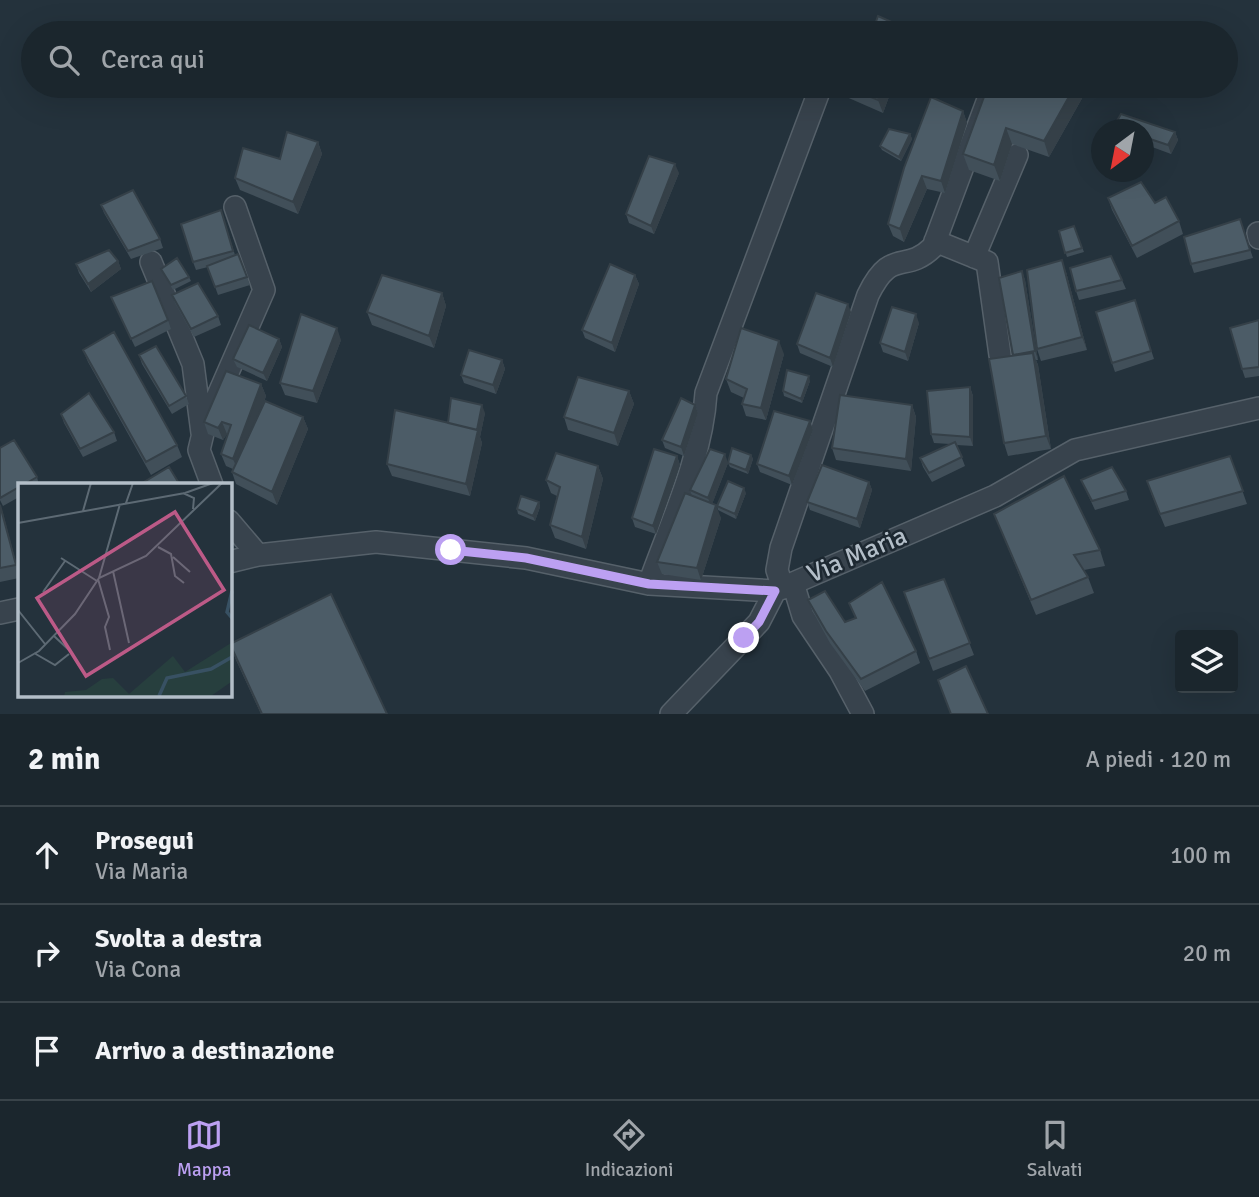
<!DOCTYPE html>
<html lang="it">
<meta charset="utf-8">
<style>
:root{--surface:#1b262d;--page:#283239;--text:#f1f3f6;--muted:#a0a5aa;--line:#394349;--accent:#bca0f2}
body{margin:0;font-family:Signika,sans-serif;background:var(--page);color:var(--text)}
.controls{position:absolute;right:21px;bottom:21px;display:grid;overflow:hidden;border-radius:7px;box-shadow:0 7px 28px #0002}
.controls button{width:63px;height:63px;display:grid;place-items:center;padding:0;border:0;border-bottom:2px solid var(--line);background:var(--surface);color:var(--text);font:35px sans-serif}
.compass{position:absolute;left:1091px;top:119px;width:63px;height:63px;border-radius:50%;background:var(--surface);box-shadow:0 7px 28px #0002;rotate:212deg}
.stop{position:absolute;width:21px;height:21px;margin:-16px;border:5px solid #bca0f2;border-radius:50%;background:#fff}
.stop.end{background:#bca0f2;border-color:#fff;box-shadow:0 2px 7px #0008}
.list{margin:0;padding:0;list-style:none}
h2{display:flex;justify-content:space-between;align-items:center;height:91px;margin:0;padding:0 28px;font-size:30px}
h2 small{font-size:23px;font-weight:400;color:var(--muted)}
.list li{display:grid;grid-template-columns:46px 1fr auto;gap:21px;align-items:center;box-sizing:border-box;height:98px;padding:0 28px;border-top:2px solid var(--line)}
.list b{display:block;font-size:26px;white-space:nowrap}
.list p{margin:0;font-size:23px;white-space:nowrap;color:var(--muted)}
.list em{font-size:23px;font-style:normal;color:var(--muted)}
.icon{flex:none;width:38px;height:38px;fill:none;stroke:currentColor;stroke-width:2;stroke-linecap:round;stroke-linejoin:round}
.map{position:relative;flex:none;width:1259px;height:714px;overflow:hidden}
.search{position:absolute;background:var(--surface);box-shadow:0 7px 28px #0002;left:21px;right:21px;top:21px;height:77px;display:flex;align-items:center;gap:18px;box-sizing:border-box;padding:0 24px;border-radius:38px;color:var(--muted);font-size:26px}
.sheet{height:385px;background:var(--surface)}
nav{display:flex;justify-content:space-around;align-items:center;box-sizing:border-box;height:98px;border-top:2px solid var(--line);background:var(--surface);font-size:19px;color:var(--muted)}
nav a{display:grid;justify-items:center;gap:4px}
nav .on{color:var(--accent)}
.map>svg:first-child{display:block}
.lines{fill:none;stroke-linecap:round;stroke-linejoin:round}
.minor-casing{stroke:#56616a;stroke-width:24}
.minor{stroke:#38434d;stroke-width:21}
.wall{fill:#414f59}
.shaded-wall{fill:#354048}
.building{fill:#4c5c67;stroke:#354048;stroke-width:2}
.route{stroke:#bca0f2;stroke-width:9}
.labels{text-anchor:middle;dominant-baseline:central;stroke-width:5;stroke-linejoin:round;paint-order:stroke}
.street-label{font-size:26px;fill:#b3bec8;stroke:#1d2831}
.inset-river{fill:none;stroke:#385163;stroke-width:3.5}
.inset-road{fill:none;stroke:#5d6a74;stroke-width:2}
.view{fill:#bc5a87;fill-opacity:0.15;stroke:#bc5a87;stroke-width:3.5}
.inset-edge{fill:none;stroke:#b3bec8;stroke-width:3.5}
</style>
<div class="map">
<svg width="1259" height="714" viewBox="0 0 1259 714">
<rect width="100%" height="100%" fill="#24323c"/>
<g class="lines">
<g class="minor-casing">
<path id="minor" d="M1258,233L1259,238
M935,241L987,262L1000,355
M974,257L1017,155
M151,262L193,364L202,433
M212,485L199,450L205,425L264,290L235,207
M229,521L258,555
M229,562L258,555L376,542L526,558L649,584L775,591L995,496L1075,450L1259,408
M793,583L803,616L840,671L863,714
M649,584C671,522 702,459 706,393L821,86
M783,588L777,570L781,548L868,295C892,246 904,275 933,247L993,86
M0,613L19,609
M671,714L759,622L775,591"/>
</g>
<use href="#minor" class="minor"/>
</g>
<path class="wall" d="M832,86H893L883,113L835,92Z
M988,86H1089L1049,157L1012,144L1000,181L969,170L963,154Z
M963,111L967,123L945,193L927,189L904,242L893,236L888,224Z
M1121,114L1175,132L1178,140L1171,154L1144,144V130H1115L1114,126Z
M910,134L912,139L901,161L882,150L880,146Z
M318,142L322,154L298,214L240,190L235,178Z
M679,173L654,234L629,223L626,214Z
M1108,198L1155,203L1179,221L1183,234L1137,258L1112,210Z
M101,205L160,239L163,248L131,259L104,213Z
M221,210L235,255L238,254L250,285L218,295L208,267L196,270L193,262Z
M1240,219L1253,258L1194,273L1191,264Z
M1074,226L1084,252L1067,257L1059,231Z
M118,261L121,269L91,292L79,273L76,264Z
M161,269L189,277L191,281L173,290Z
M1022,271L1025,280L1038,360H1036L1038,365L1051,449L1008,456L1004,443Z
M1066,272L1087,350L1041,361L1037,349Z
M635,275L639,284L615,352L585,338L582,330Z
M1122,280L1126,289L1079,300L1076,291Z
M442,293L446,306L434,348L372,325L367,312Z
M172,295L218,316L221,325L194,337L175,303Z
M111,297L168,320L171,329L135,347Z
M1135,300L1154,359L1115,372L1112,363Z
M851,312L833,367L800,353L797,344Z
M1259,320V376L1245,378L1242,369Z
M919,323L908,361L883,352L880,343Z
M279,339L282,347L267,381L237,367L233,359Z
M341,340L317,403L285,395L280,383Z
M83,350L177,445L182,457L151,475L88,362Z
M784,354L766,420L746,416L742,404L744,398L731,392L726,379Z
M139,355L186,396L189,404L172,414L142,364Z
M502,360L505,369L496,394L464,383L461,375Z
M810,381L802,403L784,396L783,391Z
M261,384L266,396L262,408L303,417L308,429L277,505L236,484L232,472L233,469L226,466L221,454L228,435L227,434L223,440L208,434L204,422Z
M970,387L973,396V446L957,445L965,466L932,482L923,467L920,458L950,444L934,443L931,434Z
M629,391L634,404L618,446L568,430L564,417Z
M695,405L698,413L684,456L665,448L662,440Z
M912,405L916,417L911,471L836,460L832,448Z
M485,413L480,437L482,443L470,496L392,476L387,464L448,423Z
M61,414L114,432L117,441L83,457L64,423Z
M810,421L813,430L792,485L760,472L757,464Z
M0,448L37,477L39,485H19V497L3,506L0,500Z
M751,455L753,459L748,474L730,467L728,463Z
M677,456L680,465L656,534L635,527L632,518Z
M1230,456L1247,504L1165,527L1151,493Z
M728,463L712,504L721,518L701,580L662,574L657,562L692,496L690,490Z
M598,466L603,479L586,549L555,538L550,525L557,496L551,493L546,480Z
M1081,480L1126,491L1129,500L1095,510Z
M869,482L872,490L860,528L810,510L807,502Z
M746,493L736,519L718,510L717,506Z
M539,502L540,507L535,521L518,514L517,509Z
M0,504L19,574V578L0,582Z
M994,514L1100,550L1105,566L1084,570L1088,577L1094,593L1036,615Z
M944,579L974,655L933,671L904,592Z
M808,600L845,622L916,651L920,663L865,691L830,643L813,612Z
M230,644L387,714H261L236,660Z"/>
<path class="shaded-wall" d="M884,86H893L883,113L878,100Z
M1075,86H1089L1049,157L1044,141Z
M963,111L967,123L945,193L941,181Z
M1006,128L1012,144L1000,181L994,165Z
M1175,132L1178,140L1171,154L1168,145Z
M910,134L912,139L901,161L899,157Z
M318,142L322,154L298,214L293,202Z
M675,164L679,173L654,234L651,226Z
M922,176L927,189L904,242L900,229Z
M1062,260L1066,272L1087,350L1082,337Z
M118,261L121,269L91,292L88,284Z
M1022,271L1025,280L1038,360L1035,351Z
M635,275L639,284L615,352L612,343Z
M442,293L446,306L434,348L429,336Z
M848,304L851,312L833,367L830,358Z
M916,314L919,323L908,361L905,352Z
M337,328L341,340L317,403L313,391Z
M279,339L282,347L267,381L263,373Z
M779,341L784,354L766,420L761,408Z
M1033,353L1038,365L1051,449L1046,436Z
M502,360L505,369L496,394L493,385Z
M809,376L810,381L802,403L801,399Z
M261,384L266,396L238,471L233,459Z
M970,387L973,396V446L970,437Z
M629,391L634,404L618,446L614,433Z
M482,405L485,413L480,437L482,443L470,496L466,484Z
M695,405L698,413L684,456L681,447Z
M912,405L916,417L911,471L906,459Z
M303,417L308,429L277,505L272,492Z
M810,421L813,430L792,485L789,476Z
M222,422L227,434L223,440L218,428Z
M725,454L728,463L711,507L708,498Z
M751,455L753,459L748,474L746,470Z
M677,456L680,465L656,534L653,526Z
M598,466L603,479L586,549L582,537Z
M869,482L872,490L860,528L857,519Z
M744,488L746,493L736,519L735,514Z
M539,502L540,507L535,521L533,516Z
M0,504L3,513L19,575L16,565Z
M716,505L721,518L701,580L697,568Z"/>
<path class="building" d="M878,16L905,28L903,33H872Z
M1017,24L1035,33H1012Z
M844,86H884L878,100Z
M988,86H1075L1044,141L1006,128L994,165L963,154Z
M931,97L963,111L941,181L922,176L900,229L888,224L904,168Z
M1121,114L1175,132L1168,145L1144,137V130H1124L1114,126Z
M889,129L910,134L899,157L880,146Z
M287,132L318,142L293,202L235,178L243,148L280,159Z
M649,156L675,164L651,226L626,214Z
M1141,182L1155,203L1166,197L1179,221L1132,246L1108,198Z
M133,190L160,239L128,251L101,205Z
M221,210L233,251L193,262L181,224Z
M1240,219L1250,250L1191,264L1184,237Z
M1074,226L1082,248L1065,253L1059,231Z
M109,250L118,261L88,284L76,264Z
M238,254L247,277L215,287L207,266Z
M1111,256L1122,280L1076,291L1070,268Z
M177,258L189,277L171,285L161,269Z
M1062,260L1082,337L1037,349L1027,270Z
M610,264L635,275L612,343L582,330Z
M1022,271L1035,351L1013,355L999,278Z
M382,275L442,293L429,336L367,312Z
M152,281L168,320L131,339L111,297Z
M198,283L218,316L191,329L172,295Z
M816,293L848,304L830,358L797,344Z
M1135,300L1151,351L1112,363L1096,312Z
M892,307L916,314L905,352L880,343Z
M301,314L337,328L313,391L280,383Z
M1259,320V367L1242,369L1230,328Z
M249,325L279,339L263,373L233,359Z
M741,328L779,341L761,408L742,404L747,389L726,379Z
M114,332L177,445L146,462L83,350Z
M156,346L186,396L169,406L139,355Z
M469,350L502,360L493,385L461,375Z
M1033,353L1046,436L1004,443L989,359Z
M787,370L809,376L801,399L783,391Z
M226,371L261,384L233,459L221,454L231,425L222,422L218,428L204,422Z
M578,377L629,391L614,433L564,417Z
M970,387V437L931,434L927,391Z
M89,393L114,432L80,449L61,414Z
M840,395L912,405L906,459L832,448Z
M451,398L482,405L477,430L448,423Z
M681,398L695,405L681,447L662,440Z
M265,401L303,417L272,492L232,472Z
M395,410L478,430L466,484L387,464Z
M774,411L810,421L789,476L757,464Z
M14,440L37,477L23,485H19V487L0,498V448Z
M955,442L962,457L929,473L920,458Z
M732,448L751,455L746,470L728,463Z
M654,449L677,456L653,526L632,518Z
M710,449L725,454L708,498L690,490Z
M556,453L598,466L582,537L550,525L560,487L546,480Z
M1230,456L1243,491L1160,514L1147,481Z
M822,465L869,482L857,519L807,502Z
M169,467L180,485H139Z
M1112,467L1126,491L1092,501L1081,480Z
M1064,476L1100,550L1074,555L1088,577L1031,600L994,514Z
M728,481L744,488L735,514L717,506Z
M685,493L716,505L697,568L657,562Z
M521,496L539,502L533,516L517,509Z
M0,505L16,565L0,568Z
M944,579L970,643L929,659L904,592Z
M882,582L916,651L861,679L826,631L808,600L825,591L845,622L856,618L849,603Z
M331,594L387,714H262L230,644Z
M966,666L988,714H951L938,680Z"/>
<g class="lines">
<path class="route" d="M451,550L526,558L649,584L775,591L759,622L744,638"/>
</g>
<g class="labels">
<g class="street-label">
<text transform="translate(857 555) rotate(-23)">Via Maria</text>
</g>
</g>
<g transform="translate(18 483)">
<rect width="214" height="214" fill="#24323c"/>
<path d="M213,160V199L193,213H46L47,209L68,207L84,196L95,195L111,211L155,173L167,189Z" fill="#273f3e"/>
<path class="inset-river" d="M214,108L209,129L214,135M141,213L149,195L193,186L214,174"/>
<path class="inset-road" d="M165,10L176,15L175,26M108,20L115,0M65,28L73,0M0,40L167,10L195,0M140,64L153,71L157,93L166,100M155,74L172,89M43,75L79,98M95,88L111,160M81,95L102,21M80,96L91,134L87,144L92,167M25,109L47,78M0,127L27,161M36,153L52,168M16,170L37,182L51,171M0,180L21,168L57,131L81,95L128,73L204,0"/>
<path class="view" d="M157,29L206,107L68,193L19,115Z"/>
<rect width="214" height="214" class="inset-edge"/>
</g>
</svg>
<div class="controls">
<button><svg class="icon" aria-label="layers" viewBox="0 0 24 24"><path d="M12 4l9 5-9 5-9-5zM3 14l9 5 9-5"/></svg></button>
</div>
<svg class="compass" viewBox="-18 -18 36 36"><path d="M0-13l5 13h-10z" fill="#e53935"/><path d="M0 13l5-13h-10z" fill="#a0a5aa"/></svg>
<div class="stop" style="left:451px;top:550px"></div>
<div class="stop end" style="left:744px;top:638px"></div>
<div class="search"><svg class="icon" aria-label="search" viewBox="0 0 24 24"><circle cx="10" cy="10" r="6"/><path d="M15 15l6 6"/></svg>Cerca qui</div>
</div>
<section class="sheet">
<h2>2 min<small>A piedi · 120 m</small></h2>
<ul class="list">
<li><svg class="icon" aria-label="ahead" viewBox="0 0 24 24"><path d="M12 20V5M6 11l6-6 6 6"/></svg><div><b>Prosegui</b><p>Via Maria</p></div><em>100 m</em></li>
<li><svg class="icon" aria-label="right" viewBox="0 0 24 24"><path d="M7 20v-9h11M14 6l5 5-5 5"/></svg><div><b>Svolta a destra</b><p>Via Cona</p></div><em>20 m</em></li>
<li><svg class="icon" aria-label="arrive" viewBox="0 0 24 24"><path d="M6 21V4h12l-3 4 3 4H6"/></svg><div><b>Arrivo a destinazione</b></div></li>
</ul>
</section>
<nav>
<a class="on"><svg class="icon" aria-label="map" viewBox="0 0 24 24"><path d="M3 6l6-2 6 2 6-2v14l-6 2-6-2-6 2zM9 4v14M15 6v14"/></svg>Mappa</a>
<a><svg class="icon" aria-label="directions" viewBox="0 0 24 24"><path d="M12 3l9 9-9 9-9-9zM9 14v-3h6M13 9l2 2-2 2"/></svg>Indicazioni</a>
<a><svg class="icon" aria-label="saved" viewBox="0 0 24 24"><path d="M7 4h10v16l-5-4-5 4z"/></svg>Salvati</a>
</nav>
